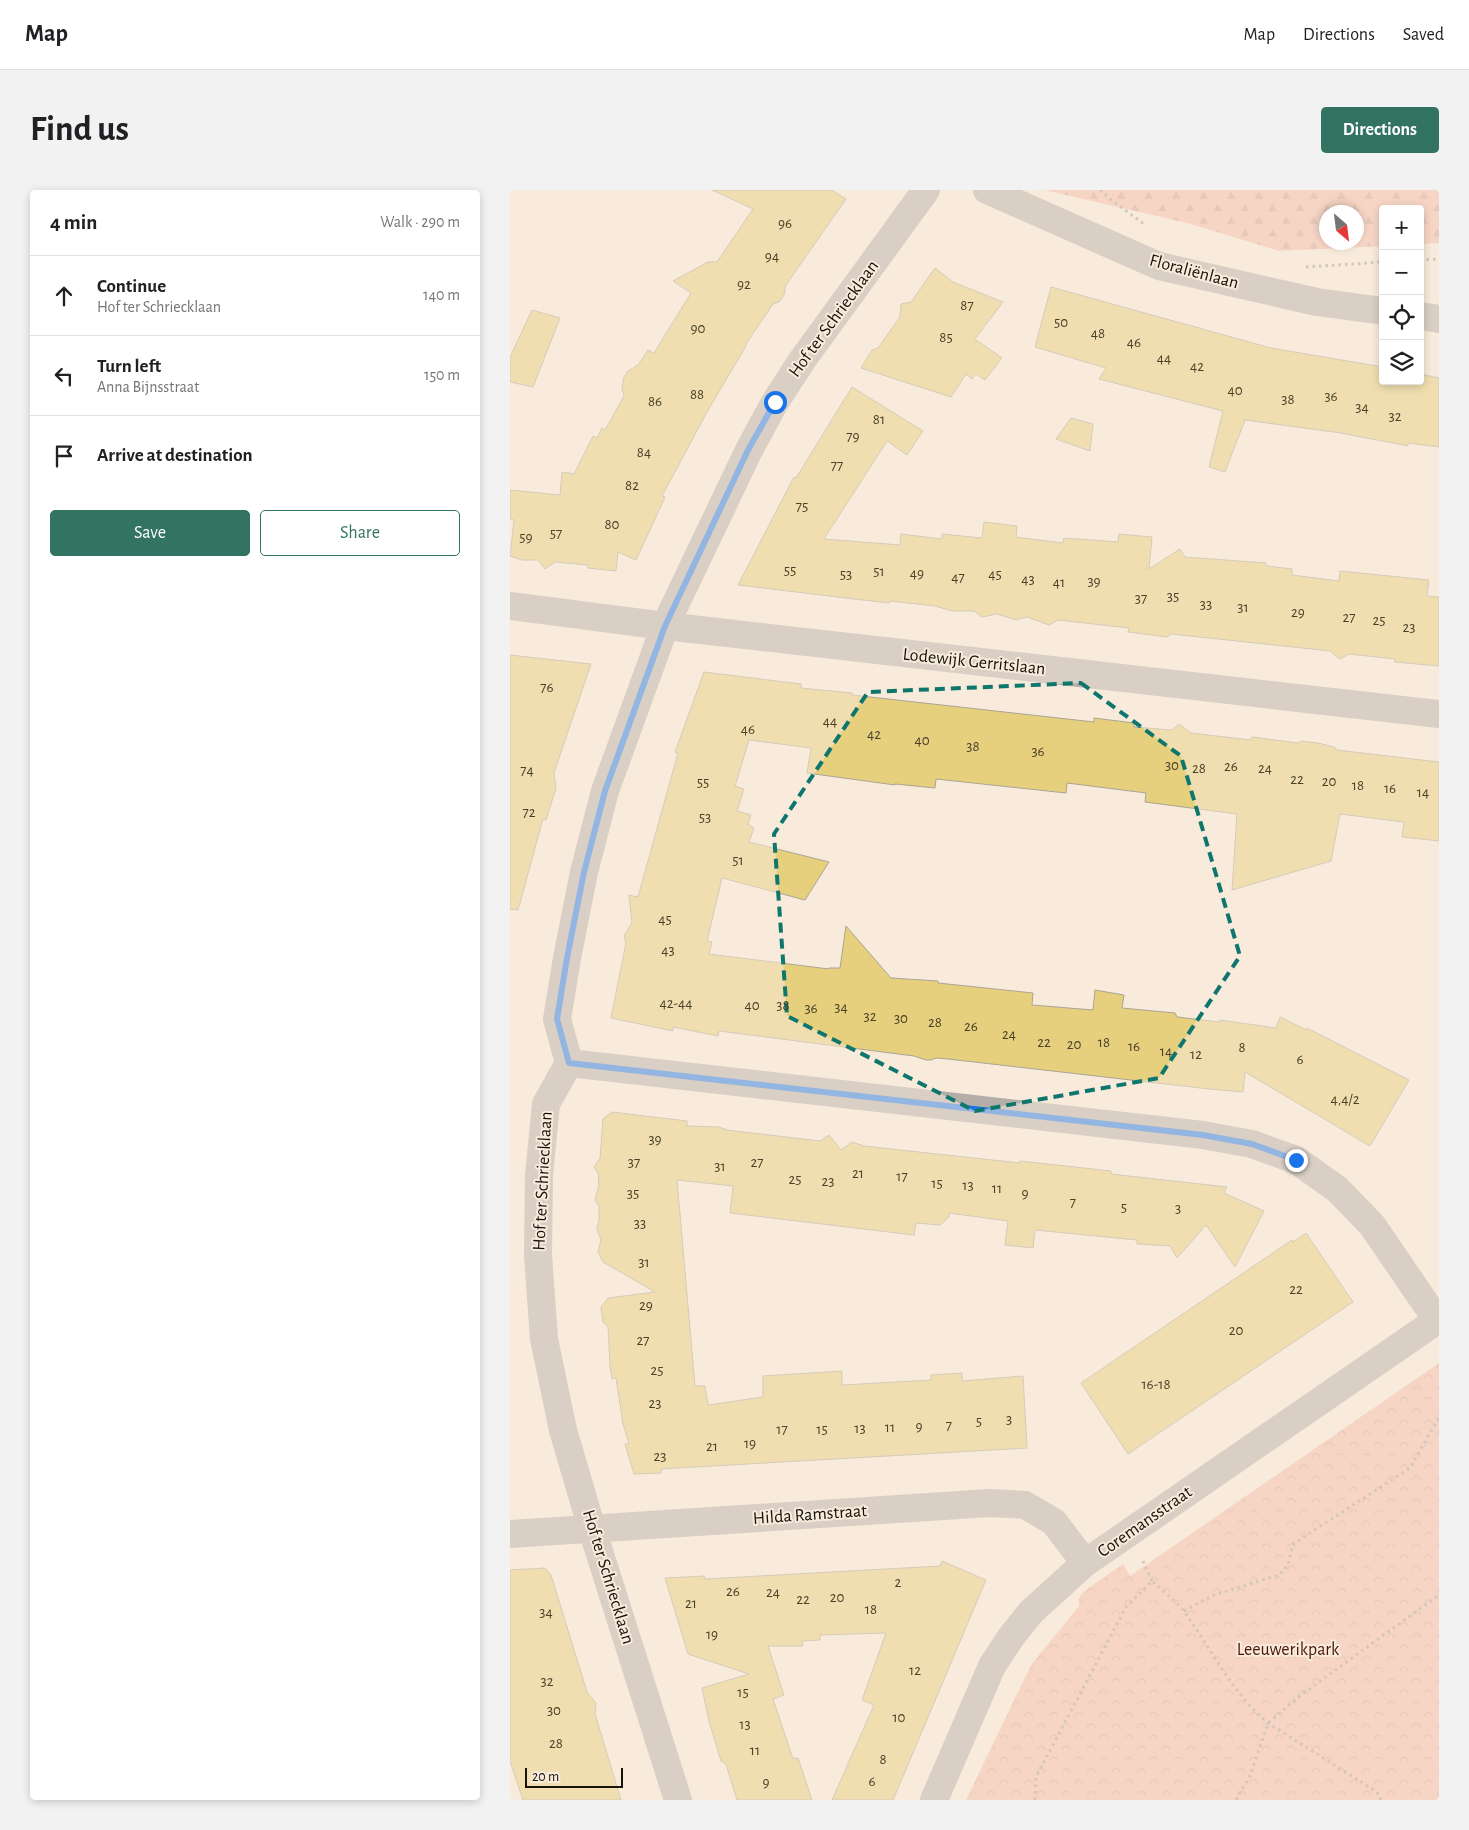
<!DOCTYPE html>
<meta charset="utf-8">
<style>
:root{--surface:#fff;--page:#f2f2f2;--text:#202124;--muted:#757577;--line:#e0e0e0;--accent:#327362}
body{margin:0;font-family:"Alegreya Sans",sans-serif;background:var(--page);color:var(--text)}
.controls{position:absolute;right:15px;top:15px;display:grid;overflow:hidden;border-radius:5px;box-shadow:0 2px 8px #0003}
.controls button{width:45px;height:45px;display:grid;place-items:center;padding:0;border:0;border-bottom:1px solid var(--line);background:var(--surface);color:var(--text);font:25px sans-serif}
.compass{position:absolute;left:809px;top:15px;width:45px;height:45px;border-radius:50%;background:var(--surface);box-shadow:0 2px 8px #0003;rotate:152deg}
.scale{position:absolute;left:15px;bottom:12px;width:98px;box-sizing:border-box;padding-left:5px;border:2px solid #16120c;border-top:0;font-size:14px;line-height:18px;white-space:nowrap;color:#16120c;-webkit-text-stroke:4px #f8ebdb;paint-order:stroke}
.stop{position:absolute;width:15px;height:15px;margin:-11px;border:4px solid #1a73e8;border-radius:50%;background:#fff}
.stop.end{background:#1a73e8;border-color:#fff;box-shadow:0 1px 5px #0008}
.list{margin:0;padding:0;list-style:none}
h2{display:flex;justify-content:space-between;align-items:center;height:65px;margin:0;padding:0 20px;font-size:21px}
h2 small{font-size:16px;font-weight:400;color:var(--muted)}
.list li{display:grid;grid-template-columns:32px 1fr auto;gap:15px;align-items:center;box-sizing:border-box;height:80px;padding:0 20px;border-top:1px solid var(--line)}
.list b{display:block;font-size:19px;white-space:nowrap}
.list p{margin:0;font-size:16px;white-space:nowrap;color:var(--muted)}
.list em{font-size:16px;font-style:normal;color:var(--muted)}
.actions{display:flex;gap:10px;padding:15px 20px}
.actions a{flex:1;padding:11px 0;border:1px solid var(--accent);border-radius:5px;text-align:center;font-size:18px;color:var(--accent)}
.actions .main{background:var(--accent);color:#fff}
.icon{flex:none;width:28px;height:28px;fill:none;stroke:currentColor;stroke-width:2;stroke-linecap:round;stroke-linejoin:round}
.map{position:relative;flex:none;width:929px;height:1610px;overflow:hidden;border-radius:5px}
header{display:flex;align-items:center;gap:30px;box-sizing:border-box;height:70px;padding:0 25px;background:var(--surface);border-bottom:1px solid var(--line)}
header strong{font-size:24px}
nav{display:flex;gap:28px;margin-inline-start:auto;font-size:18px}
.intro{display:flex;align-items:center;justify-content:space-between;box-sizing:border-box;height:120px;padding:0 30px}
h1{margin:0;font-size:35px}
.button{padding:12px 22px;border-radius:5px;background:var(--accent);color:#fff;font-size:18px;font-weight:700}
main{display:flex;gap:30px;padding:0 30px}
aside{flex:1;background:var(--surface);border-radius:5px;box-shadow:0 2px 8px #0003}
.map>svg:first-child{display:block}
.forest{fill:url(#forest-firs);fill-rule:evenodd}
.park{fill:url(#park-crowns)}
.building{fill:#e6cf7d;stroke:#aaa594}
.lines{fill:none;stroke-linecap:round;stroke-linejoin:round}
.path{stroke:#a59c8f;stroke-width:3;stroke-dasharray:2.5 4;stroke-linecap:butt}
.street{stroke:#b4ada8;stroke-width:28}
.route{stroke:#1a73e8;stroke-width:6}
.marked{fill:none;stroke:#0f766e;stroke-width:4;stroke-dasharray:10 6;stroke-linejoin:round}
.labels{text-anchor:middle;dominant-baseline:central;stroke-width:4;stroke-linejoin:round;paint-order:stroke}
.number-label{font-size:15px;fill:#4a4128}
.street-label{font-size:18px;fill:#16120c;stroke:#f8ebdb}
.park-label{font-size:18px;fill:#491609;stroke:#f8ebdb}
</style>
<header>
<strong>Map</strong>
<nav><a>Map</a><a>Directions</a><a>Saved</a></nav>
</header>
<div class="intro"><h1>Find us</h1><a class="button">Directions</a></div>
<main>
<aside>
<h2>4 min<small>Walk · 290 m</small></h2>
<ul class="list">
<li><svg class="icon" aria-label="ahead" viewBox="0 0 24 24"><path d="M12 20V5M6 11l6-6 6 6"/></svg><div><b>Continue</b><p>Hof ter Schriecklaan</p></div><em>140 m</em></li>
<li><svg class="icon" aria-label="left" viewBox="0 0 24 24"><path d="M17 20v-9H6M10 6l-5 5 5 5"/></svg><div><b>Turn left</b><p>Anna Bijnsstraat</p></div><em>150 m</em></li>
<li><svg class="icon" aria-label="arrive" viewBox="0 0 24 24"><path d="M6 21V4h12l-3 4 3 4H6"/></svg><div><b>Arrive at destination</b></div></li>
</ul>
<div class="actions"><a class="main">Save</a><a>Share</a></div>
</aside>
<div class="map">
<svg width="929" height="1610" viewBox="0 0 929 1610">
<defs>
<pattern id="forest-firs" width="22" height="20" patternUnits="userSpaceOnUse" patternTransform="scale(1.25)"><rect width="22" height="20" fill="#f7baab"/><path d="M5 1l3.5 6h-7zM16 11l3.5 6h-7z" fill="#d39f92"/></pattern>
<pattern id="park-crowns" width="20" height="18" patternUnits="userSpaceOnUse" patternTransform="scale(1.25)"><rect width="20" height="18" fill="#f7baab"/><path d="M2 6a3 3 0 1 1 6 0M12 15a3 3 0 1 1 6 0" fill="none" stroke="#d39f92"/></pattern>
</defs>
<rect width="100%" height="100%" fill="#f8ebdb"/>
<path class="forest" d="M534,0H929V53L910,54V19H873V56L769,61L677,33ZM816,22H846V52H816Z"/>
<path class="park" d="M929,1173V1610H456L521,1475L569,1416V1408L574,1401L613,1374L620,1386Z"/>
<path class="building" d="M202,0H322L336,9L276,95L274,105L269,112L263,114L236,154V156L197,222L152,306L155,307L126,370L108,362L106,381L78,378V375L45,372L35,379L28,370H12L0,366L4,330L0,329V300L50,305L52,282L64,284L83,246L87,248L92,238L95,240L114,206L112,197L114,187L118,181L128,175L138,160L144,163L181,103L163,91L198,72H207L243,19Z
M425,78L443,92L493,112L465,149L492,168L475,190L466,184L462,189L456,184L441,207L351,178L362,160L368,158L390,127L391,114L401,112Z
M541,97L761,158L873,177V191H910V184L929,188V257L898,253V256L831,243L735,230L715,282L699,277L713,221L589,189L596,178L525,157Z
M22,120L50,128L23,197L0,192V167Z
M342,197L413,241L397,265L377,251L314,349L390,355L391,344L432,349V344L472,348L474,332L507,336L506,347L553,353L554,348L608,352L609,344L642,347L639,379L670,359L675,367L756,373V376L782,379V385L829,391L830,381L919,390L917,406L929,407V476L885,472V469L839,464L830,469L820,461L661,444L657,447L618,442L619,438L548,430L539,435L517,427L506,430L487,424L472,427L464,421H442L425,416L380,411L379,413L344,409L228,395L284,287L286,288Z
M561,228L583,234L580,261L546,249Z
M0,465L81,474L48,571L44,583L46,598L36,630L33,629L8,720L0,719Z
M194,482L291,494V498L342,503V505L584,532V528L624,533V537L662,540L669,534L681,543L741,550L742,547L788,553L791,551L808,553L824,557L827,560L929,572V651L892,647L894,632L830,624L821,671L722,700L727,624L635,612L636,603L557,593L556,603L426,589L425,598L385,594V595L297,583L301,558L239,550L225,596L234,599L227,621L241,625L238,634L244,638L239,652L319,672L295,710L212,688L197,751L202,752L199,764L319,779V778H330L336,736L381,788L428,791V793L523,803L522,815L583,820L585,800L614,805L612,818L665,823L667,827L710,832V830L766,838L770,827L796,840L797,838L899,890L860,956L735,882L733,902L699,899L438,869L426,868L421,870H416L404,866L209,841L208,846L163,837V841L101,828L116,753L114,746L122,733L119,705L128,707L168,563L165,562Z
M102,922L177,931V936L209,937L217,940L310,951L319,945L331,960L342,952L354,956L510,973V971L547,975L601,981V984L717,997L714,1003L754,1021L725,1077L696,1035L667,1068L660,1056L627,1054V1050L525,1040L523,1058L495,1055L498,1031L439,1023V1027L430,1035L406,1033L404,1045L220,1023L223,996L167,990L185,1196H195L198,1215L253,1207V1186L332,1181V1195L421,1190V1185L452,1183V1191L513,1186L517,1258L151,1279V1283L124,1284L115,1254L119,1253L113,1234L106,1188L102,1189L100,1176L98,1136L93,1132L91,1117L98,1108L145,1102L93,1072L88,1062L91,1050L87,1039L89,1030V1016L85,1010L89,995L88,983L84,977L90,968L93,929Z
M796,1043L843,1112L618,1264L571,1193L782,1050L783,1052Z
M432,1371L476,1390L383,1610H322L364,1515L352,1510L376,1443L310,1445V1450L292,1451L293,1456H258L274,1505L263,1509L283,1569L288,1568L302,1610H227L216,1574L211,1571L199,1531L192,1498L239,1484L178,1464L155,1388L194,1386L195,1389L430,1376Z
M35,1378L41,1385L77,1502L86,1513L85,1524L111,1610H13L0,1571V1380Z"/>
<g class="lines">
<path class="path" d="M590,0L600,9L634,34
M910,70L929,69
M796,77L873,72
M633,1371L642,1391
M674,1421L704,1405L769,1385L778,1375L783,1354L900,1278L929,1227
M525,1610L526,1587L616,1417L642,1391C653,1401 666,1411 675,1423C702,1460 722,1503 758,1533L867,1602L871,1610
M726,1610L740,1586L758,1533L791,1505L929,1405"/>
<path class="street" d="M477,0L649,76L807,112L873,121
M910,126L929,129
M0,416L155,436L929,524
M59,873L693,945L742,954L786,970L827,999L862,1035L927,1130
M0,1344L480,1313L515,1315L544,1332L575,1373
M168,1610L82,1339L53,1240L34,1149L28,1065L29,985L36,914L59,873L47,829L57,768L74,682L95,601L155,436L239,260L265,212L293,169L416,0
M424,1610L482,1476L501,1447L521,1422L575,1373L929,1129"/>
</g>
<g class="lines">
<path class="route" d="M265,212L238,260L155,436L95,601L74,682L57,768L47,829L59,873L693,945L742,954L786,970"/>
</g>
<path d="M0 0H929V1610H0ZM571,493L671,566L730,766L649,888L465,921L277,826L264,644L358,502Z" fill="#f8ebdb" fill-opacity=".55" fill-rule="evenodd"/>
<path class="marked" d="M571,493L671,566L730,766L649,888L465,921L277,826L264,644L358,502Z"/>
<g class="labels">
<g class="number-label">
<text x="275" y="33">96</text>
<text x="262" y="66">94</text>
<text x="234" y="94">92</text>
<text x="457" y="115">87</text>
<text x="551" y="132">50</text>
<text x="188" y="138">90</text>
<text x="588" y="143">48</text>
<text x="436" y="147">85</text>
<text x="624" y="152">46</text>
<text x="654" y="168">44</text>
<text x="687" y="176">42</text>
<text x="725" y="200">40</text>
<text x="187" y="204">88</text>
<text x="821" y="206">36</text>
<text x="778" y="209">38</text>
<text x="145" y="211">86</text>
<text x="852" y="217">34</text>
<text x="885" y="226">32</text>
<text x="369" y="229">81</text>
<text x="343" y="246">79</text>
<text x="134" y="262">84</text>
<text x="327" y="275">77</text>
<text x="122" y="295">82</text>
<text x="292" y="316">75</text>
<text x="102" y="334">80</text>
<text x="46" y="343">57</text>
<text x="16" y="347">59</text>
<text x="280" y="380">55</text>
<text x="369" y="381">51</text>
<text x="407" y="383">49</text>
<text x="336" y="384">53</text>
<text x="485" y="384">45</text>
<text x="448" y="387">47</text>
<text x="518" y="389">43</text>
<text x="584" y="391">39</text>
<text x="549" y="392">41</text>
<text x="663" y="406">35</text>
<text x="631" y="408">37</text>
<text x="696" y="414">33</text>
<text x="733" y="417">31</text>
<text x="788" y="422">29</text>
<text x="839" y="427">27</text>
<text x="869" y="430">25</text>
<text x="899" y="437">23</text>
<text x="37" y="497">76</text>
<text x="320" y="531">44</text>
<text x="238" y="539">46</text>
<text x="364" y="544">42</text>
<text x="412" y="550">40</text>
<text x="463" y="556">38</text>
<text x="528" y="561">36</text>
<text x="662" y="575">30</text>
<text x="721" y="576">26</text>
<text x="689" y="578">28</text>
<text x="755" y="578">24</text>
<text x="17" y="580">74</text>
<text x="787" y="589">22</text>
<text x="819" y="591">20</text>
<text x="193" y="592">55</text>
<text x="848" y="595">18</text>
<text x="880" y="598">16</text>
<text x="913" y="602">14</text>
<text x="19" y="622">72</text>
<text x="195" y="627">53</text>
<text x="228" y="670">51</text>
<text x="155" y="729">45</text>
<text x="158" y="760">43</text>
<text x="166" y="813">42-44</text>
<text x="242" y="815">40</text>
<text x="273" y="815">38</text>
<text x="331" y="817">34</text>
<text x="301" y="818">36</text>
<text x="360" y="826">32</text>
<text x="391" y="828">30</text>
<text x="425" y="832">28</text>
<text x="461" y="836">26</text>
<text x="499" y="844">24</text>
<text x="534" y="852">22</text>
<text x="594" y="852">18</text>
<text x="564" y="854">20</text>
<text x="624" y="856">16</text>
<text x="732" y="857">8</text>
<text x="656" y="861">14</text>
<text x="686" y="864">12</text>
<text x="790" y="869">6</text>
<text x="835" y="909">4,4/2</text>
<text x="145" y="949">39</text>
<text x="124" y="972">37</text>
<text x="247" y="972">27</text>
<text x="210" y="976">31</text>
<text x="348" y="983">21</text>
<text x="392" y="986">17</text>
<text x="285" y="989">25</text>
<text x="318" y="991">23</text>
<text x="427" y="993">15</text>
<text x="458" y="995">13</text>
<text x="487" y="998">11</text>
<text x="123" y="1003">35</text>
<text x="515" y="1003">9</text>
<text x="563" y="1012">7</text>
<text x="614" y="1017">5</text>
<text x="668" y="1018">3</text>
<text x="130" y="1033">33</text>
<text x="134" y="1072">31</text>
<text x="786" y="1099">22</text>
<text x="136" y="1115">29</text>
<text x="726" y="1140">20</text>
<text x="133" y="1150">27</text>
<text x="147" y="1180">25</text>
<text x="646" y="1194">16-18</text>
<text x="145" y="1213">23</text>
<text x="499" y="1229">3</text>
<text x="469" y="1231">5</text>
<text x="439" y="1235">7</text>
<text x="409" y="1236">9</text>
<text x="380" y="1237">11</text>
<text x="350" y="1238">13</text>
<text x="272" y="1239">17</text>
<text x="312" y="1239">15</text>
<text x="240" y="1253">19</text>
<text x="202" y="1256">21</text>
<text x="150" y="1266">23</text>
<text x="388" y="1392">2</text>
<text x="223" y="1401">26</text>
<text x="263" y="1402">24</text>
<text x="327" y="1407">20</text>
<text x="293" y="1409">22</text>
<text x="181" y="1413">21</text>
<text x="361" y="1419">18</text>
<text x="36" y="1422">34</text>
<text x="202" y="1444">19</text>
<text x="405" y="1480">12</text>
<text x="37" y="1491">32</text>
<text x="233" y="1502">15</text>
<text x="44" y="1520">30</text>
<text x="389" y="1527">10</text>
<text x="235" y="1534">13</text>
<text x="46" y="1553">28</text>
<text x="245" y="1560">11</text>
<text x="373" y="1569">8</text>
<text x="362" y="1591">6</text>
<text x="256" y="1592">9</text>
</g>
<g class="street-label">
<text transform="translate(684 82) rotate(15)">Floraliënlaan</text>
<text transform="translate(324 129) rotate(-54)">Hof ter Schriecklaan</text>
<text transform="translate(464 472) rotate(6)">Lodewijk Gerritslaan</text>
<text transform="translate(33 991) rotate(-87)">Hof ter Schriecklaan</text>
<text transform="translate(300 1325) rotate(-4)">Hilda Ramstraat</text>
<text transform="translate(635 1332) rotate(-35)">Coremansstraat</text>
<text transform="translate(98 1387) rotate(73)">Hof ter Schriecklaan</text>
</g>
<g class="park-label">
<text x="778" y="1460">Leeuwerikpark</text>
</g>
</g>
</svg>
<div class="controls">
<button>+</button>
<button>−</button>
<button><svg class="icon" aria-label="locate" viewBox="0 0 24 24"><circle cx="12" cy="12" r="6"/><path d="M12 2v4M12 18v4M2 12h4M18 12h4"/></svg></button>
<button><svg class="icon" aria-label="layers" viewBox="0 0 24 24"><path d="M12 4l9 5-9 5-9-5zM3 14l9 5 9-5"/></svg></button>
</div>
<svg class="compass" viewBox="-18 -18 36 36"><path d="M0-13l5 13h-10z" fill="#e53935"/><path d="M0 13l5-13h-10z" fill="#757577"/></svg>
<div class="scale">20 m</div>
<div class="stop" style="left:265px;top:212px"></div>
<div class="stop end" style="left:786px;top:970px"></div>
</div>
</main>
